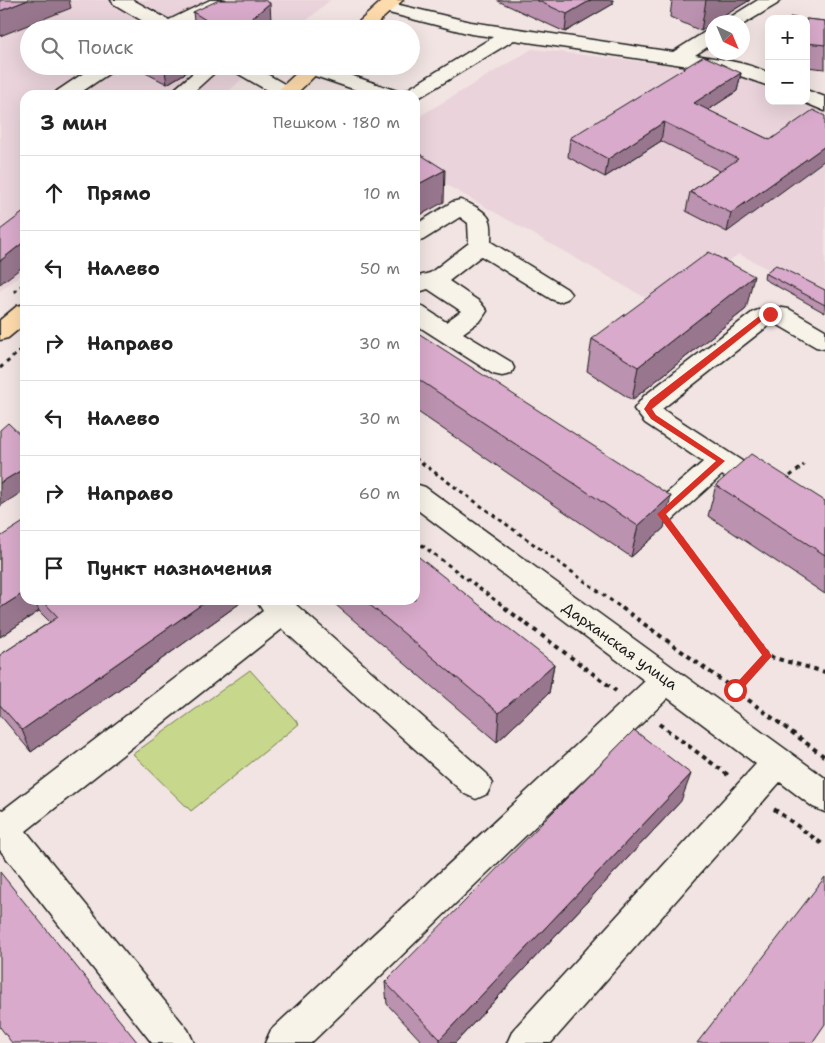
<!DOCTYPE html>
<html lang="ru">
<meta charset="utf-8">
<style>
:root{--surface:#fff;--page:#f2f2f2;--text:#222;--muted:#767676;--line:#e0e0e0}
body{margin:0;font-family:"Shantell Sans",sans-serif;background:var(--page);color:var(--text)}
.controls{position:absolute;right:15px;top:15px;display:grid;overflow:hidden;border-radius:10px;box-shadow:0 5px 20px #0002}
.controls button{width:45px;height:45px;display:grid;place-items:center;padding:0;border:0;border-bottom:1px solid var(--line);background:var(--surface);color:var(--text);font:25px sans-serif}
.compass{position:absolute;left:705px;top:15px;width:45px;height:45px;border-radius:50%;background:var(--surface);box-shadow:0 5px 20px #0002;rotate:136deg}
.stop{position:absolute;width:15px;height:15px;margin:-11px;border:4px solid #d93025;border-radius:50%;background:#fff}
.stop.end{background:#d93025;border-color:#fff;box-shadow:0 1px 5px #0008}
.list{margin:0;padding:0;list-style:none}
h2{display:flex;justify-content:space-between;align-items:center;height:65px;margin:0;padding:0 20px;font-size:21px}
h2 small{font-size:16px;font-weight:400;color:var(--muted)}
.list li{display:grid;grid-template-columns:32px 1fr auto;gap:15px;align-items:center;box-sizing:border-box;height:75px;padding:0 20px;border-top:1px solid var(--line)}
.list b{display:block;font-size:19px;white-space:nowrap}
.list em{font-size:16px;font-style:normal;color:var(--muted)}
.icon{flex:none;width:28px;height:28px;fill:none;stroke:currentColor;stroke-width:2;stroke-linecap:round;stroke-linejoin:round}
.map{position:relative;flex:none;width:825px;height:1043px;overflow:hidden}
.search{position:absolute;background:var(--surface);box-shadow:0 5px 20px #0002;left:20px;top:20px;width:400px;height:55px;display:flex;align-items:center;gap:12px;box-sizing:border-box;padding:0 18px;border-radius:28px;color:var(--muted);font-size:19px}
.panel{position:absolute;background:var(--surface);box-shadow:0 5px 20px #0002;left:20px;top:90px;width:400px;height:515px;border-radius:15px}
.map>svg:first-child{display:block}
.built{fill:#ead3db}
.green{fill:#c7d78b;stroke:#727a54}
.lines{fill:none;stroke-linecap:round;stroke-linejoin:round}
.minor-casing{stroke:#1c1c1c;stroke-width:3}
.major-casing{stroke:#1c1c1c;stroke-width:3}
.path-far1{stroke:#1c1c1c;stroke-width:3;stroke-dasharray:4 4;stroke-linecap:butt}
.path{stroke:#1c1c1c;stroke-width:4;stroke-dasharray:4.5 4.5;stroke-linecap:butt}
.minor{fill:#f7f3e8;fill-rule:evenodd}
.major{fill:#fedbac;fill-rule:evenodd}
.wall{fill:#bb92af;stroke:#1c1c1c}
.shaded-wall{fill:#98778e;stroke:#1c1c1c}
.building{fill:#d9aacb;stroke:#1c1c1c}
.route{fill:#d93025}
.labels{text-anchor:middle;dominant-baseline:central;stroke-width:4;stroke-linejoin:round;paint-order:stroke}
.street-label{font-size:15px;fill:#1c1c1c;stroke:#f7f3e8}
</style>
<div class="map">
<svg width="825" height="1043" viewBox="0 0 825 1043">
<rect width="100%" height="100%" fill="#f1e4e2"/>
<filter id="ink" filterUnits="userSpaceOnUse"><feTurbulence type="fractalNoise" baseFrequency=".02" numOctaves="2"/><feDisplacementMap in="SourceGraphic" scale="10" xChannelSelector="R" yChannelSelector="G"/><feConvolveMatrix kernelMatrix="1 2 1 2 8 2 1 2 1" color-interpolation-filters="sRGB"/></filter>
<g filter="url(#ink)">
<path class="built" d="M0,0H330L297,29H29V66H256L225,95H25V271L0,291Z
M532,49L735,72L769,84V101H806L825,109V298L739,254L660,306L415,167V119Z"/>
<path class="green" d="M250,670L299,724L191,811L133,754Z"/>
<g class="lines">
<g class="minor-casing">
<path id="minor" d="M111,0H133L169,20L210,0H225L227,3L224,7L180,29H156L114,4Z
M758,0H780L777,4L742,25V22H726L729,18Z
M387,2L471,22L673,52L705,32L712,30V44L695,55C720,59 745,62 769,73V86L729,72L514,40L415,100V95H402L405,91L493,37L471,34L381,11L378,7L381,3Z
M94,66H116L114,70L77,95H54L57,91Z
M201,66H222L190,95H168Z
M230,66H253L293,89L296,93L294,95H275L232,70Z
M305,66H324L397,91L400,95H371L306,73L303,69Z
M806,90L825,97V111L801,101H806Z
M460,200C469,203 487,211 490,221C492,227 491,235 491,242L567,289L571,294L567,299L559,302L551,299L481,256L449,281L480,302L487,311L481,320L463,333L511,362L514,368L511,374L502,376L493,374L415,324V305L423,307L446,322L461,311L428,289L415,293V277L430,273L469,243L468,223L460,217L423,240L415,242V225L452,202Z
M770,306L789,309L825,330V349L816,347L773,322L662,409L825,515V540L815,537L722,475L671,521C654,527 634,514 625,499L629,492C642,488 649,492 660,499L703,462L645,423L634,409L644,396L753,312Z
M415,484L425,487L825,778V812L813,807L780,782L551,1043H507L513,1030L756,764L668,698L311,1043H265L271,1030L645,681L415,508Z
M256,600H290L294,603L487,774L492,784L487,794L476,799L465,794L282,629L26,831L188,1030L194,1043H152L0,850V809L3,810L263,611Z"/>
</g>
<g class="major-casing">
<path id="major" d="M383,0H403L371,29H351Z
M304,66H325L295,95H273Z
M25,304V324L8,338L0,340V320L17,306Z"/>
</g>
<path class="path-far1" d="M14,292L25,283
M0,368L25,347
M415,458L623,609
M790,476L804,465
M675,532L732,609
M415,540L507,609"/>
<path class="path" d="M505,608L616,691
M622,608L735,690
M731,608L767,656L825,672
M767,656L735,690L825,757
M659,724L728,775
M774,809L825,846"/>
<use href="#minor" class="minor"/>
<use href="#major" class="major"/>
</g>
<path class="wall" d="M498,0H613V4L565,32L498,1Z
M672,0H750L714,22H712V23L701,31L670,17Z
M193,12L271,21L262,29H195Z
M806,19L825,21V69L806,67Z
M132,66H192V69L167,84Z
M741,73L737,91L708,110L770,140L727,232L686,211L690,192L720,171L661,141L605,177L568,157L570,138Z
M765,273L825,290V313L764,279Z
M746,309L632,400L587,371L592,339Z
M415,331L664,528L631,557L415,410Z
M716,485L825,501V594L708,516Z
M0,537L25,600H238L239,604L31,752L0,715V655L50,622L39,611L0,637Z
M330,600H415L554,664L549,693L497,742Z
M681,801L455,1043H423L387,1004L385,982Z"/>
<path class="shaded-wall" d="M28,0H69L71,8L0,36V11Z
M591,0H613V4L565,32L567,14Z
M706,0H750L714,22H712V23L701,31Z
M270,3L271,21L262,29H239Z
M173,66H192V69L167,84L165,71Z
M741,73L737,91L690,122L694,103Z
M664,122L661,141L605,177L608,159Z
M825,146V160L727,232L731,213Z
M445,170L444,202L415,218V186Z
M25,241V265L0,284V261Z
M754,276L746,309L632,400L638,367Z
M25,468V490L0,506V483Z
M671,496L664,528L631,557L638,526Z
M25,592V600H35L39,611L0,637V608Z
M208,600H238L239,604L31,752L22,730Z
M554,664L549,693L497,742L499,713Z
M691,774L681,801L455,1043H440V1039Z"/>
<path class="building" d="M0,0H28L0,11Z
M219,0H264L270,3L239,29H220L193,12Z
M536,0H591L567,14Z
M790,17L803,19H790Z
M806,19L825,21V45L806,43Z
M704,56L741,73L694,103L770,140L813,110L825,116V146L731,213L690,192L738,159L664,122L608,159L570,138Z
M156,66H173L165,71Z
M415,151L445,170L415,186Z
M25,211V241L0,261V230Z
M709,252L754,276L638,367L592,339Z
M776,265L825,290V305L765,273Z
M415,331L671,496L638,526L415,377Z
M8,423L25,439V468L0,483V430Z
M751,454L825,501V555L716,485Z
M25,521V592L0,608V537Z
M415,554L554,664L499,713L364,600H415Z
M42,600H208L22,730L0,705V655L58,617Z
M634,730L691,774L440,1039L385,982Z
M0,872L138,1043H12L0,1027Z
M825,877V1024L812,1043H697Z"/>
</g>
<path class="route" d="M768,312L774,314L763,320L652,409L656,415L725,461L666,514L772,656L739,693L735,694L731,690L732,688L762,655L657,514L716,461L651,419L644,409L650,400L758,317Z"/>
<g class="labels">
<g class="street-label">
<text transform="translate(620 646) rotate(36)">Дарханская улица</text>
</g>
</g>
</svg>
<div class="controls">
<button>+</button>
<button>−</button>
</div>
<svg class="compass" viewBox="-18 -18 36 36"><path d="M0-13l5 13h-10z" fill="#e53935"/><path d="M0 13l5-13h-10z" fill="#767676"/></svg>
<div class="stop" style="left:735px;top:690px"></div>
<div class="stop end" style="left:770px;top:314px"></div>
<div class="search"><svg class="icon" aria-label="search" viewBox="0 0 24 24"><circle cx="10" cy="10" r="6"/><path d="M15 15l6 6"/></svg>Поиск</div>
<section class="panel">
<h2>3 мин<small>Пешком · 180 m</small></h2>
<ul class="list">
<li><svg class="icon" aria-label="ahead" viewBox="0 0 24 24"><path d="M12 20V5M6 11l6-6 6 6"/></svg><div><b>Прямо</b></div><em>10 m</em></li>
<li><svg class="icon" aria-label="left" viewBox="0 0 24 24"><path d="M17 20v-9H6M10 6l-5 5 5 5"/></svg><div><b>Налево</b></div><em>50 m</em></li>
<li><svg class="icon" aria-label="right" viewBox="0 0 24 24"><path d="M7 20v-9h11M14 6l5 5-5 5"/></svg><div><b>Направо</b></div><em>30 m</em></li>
<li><svg class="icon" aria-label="left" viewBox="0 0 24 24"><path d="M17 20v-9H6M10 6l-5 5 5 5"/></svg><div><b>Налево</b></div><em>30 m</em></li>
<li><svg class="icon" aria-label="right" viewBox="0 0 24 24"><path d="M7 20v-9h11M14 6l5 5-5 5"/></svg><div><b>Направо</b></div><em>60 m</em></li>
<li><svg class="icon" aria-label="arrive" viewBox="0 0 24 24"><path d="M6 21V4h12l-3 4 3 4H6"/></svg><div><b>Пункт назначения</b></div></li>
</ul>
</section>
</div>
